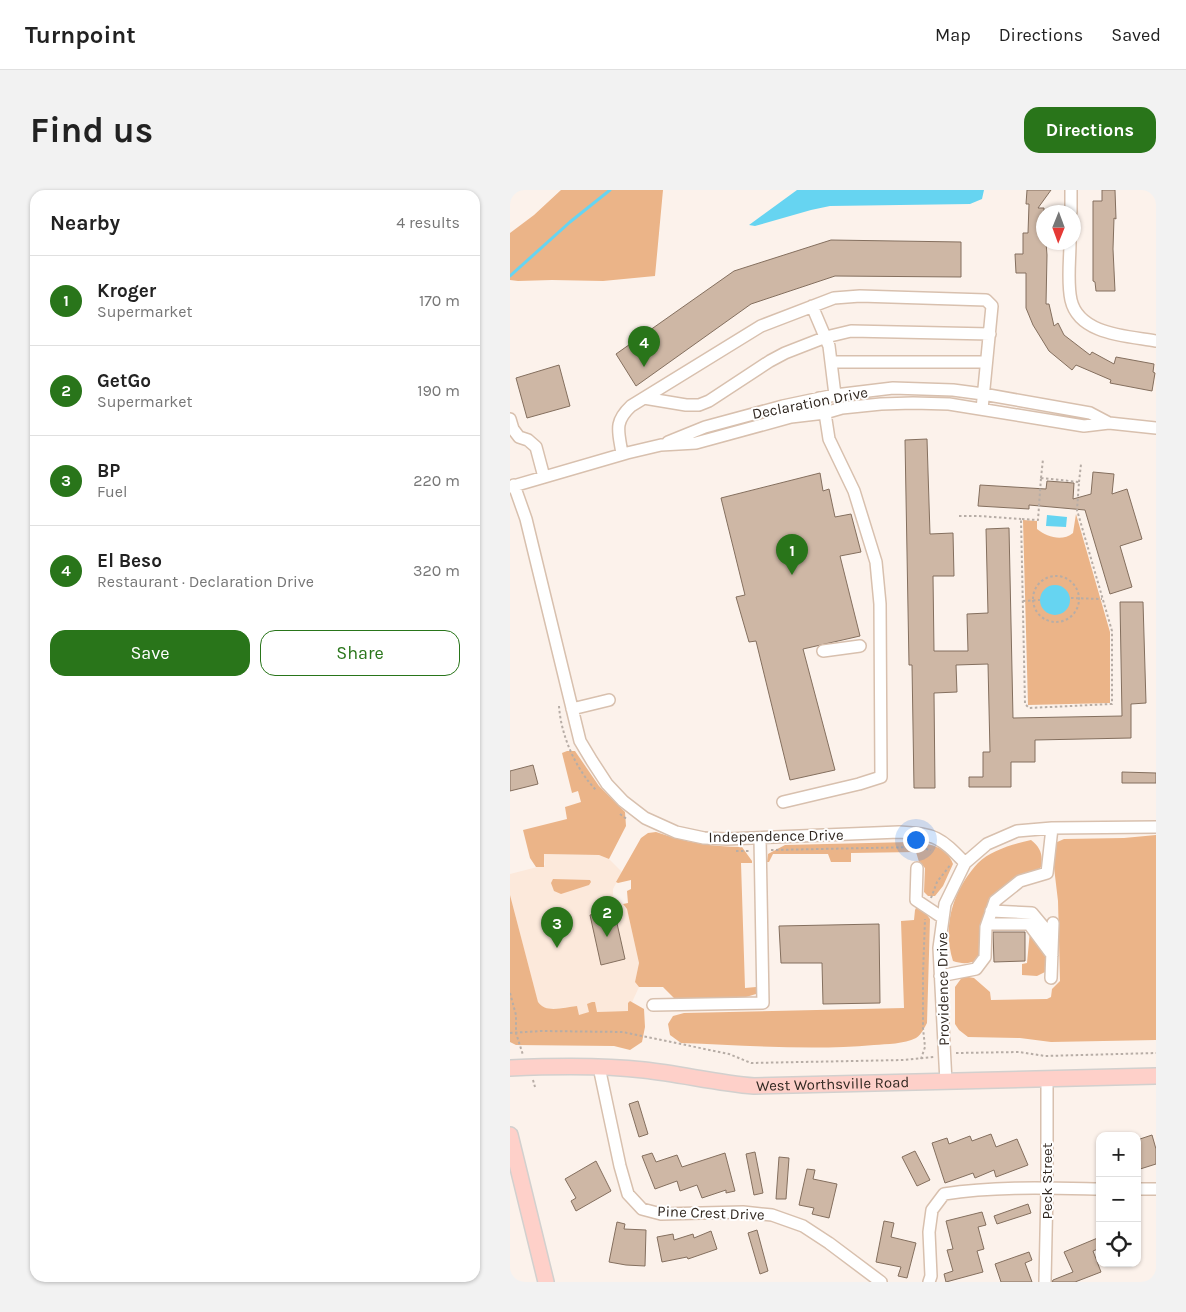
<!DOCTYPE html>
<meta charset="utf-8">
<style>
:root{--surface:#fff;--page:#f2f2f2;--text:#222;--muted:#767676;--line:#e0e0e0;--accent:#29751a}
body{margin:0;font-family:Karla,sans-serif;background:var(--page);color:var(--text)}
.controls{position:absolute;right:15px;bottom:15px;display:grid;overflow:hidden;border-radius:10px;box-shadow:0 1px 4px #0004}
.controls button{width:45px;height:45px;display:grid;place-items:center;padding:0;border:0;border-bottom:1px solid var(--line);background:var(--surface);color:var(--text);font:25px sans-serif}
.compass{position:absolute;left:526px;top:15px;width:45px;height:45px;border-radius:50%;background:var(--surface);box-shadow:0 1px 4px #0004;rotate:181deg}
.you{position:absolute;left:405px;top:649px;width:18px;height:18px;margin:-12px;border:4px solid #fff;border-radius:50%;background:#1a73e8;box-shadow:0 0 0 8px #1a73e833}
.badge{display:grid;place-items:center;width:32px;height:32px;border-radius:50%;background:var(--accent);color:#fff;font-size:16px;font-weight:700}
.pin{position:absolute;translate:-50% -41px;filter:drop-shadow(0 1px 2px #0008)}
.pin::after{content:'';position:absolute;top:26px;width:18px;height:15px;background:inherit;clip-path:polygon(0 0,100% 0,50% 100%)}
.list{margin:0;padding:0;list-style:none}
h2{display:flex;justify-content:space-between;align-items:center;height:65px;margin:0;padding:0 20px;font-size:21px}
h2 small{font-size:16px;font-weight:400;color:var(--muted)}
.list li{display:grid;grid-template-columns:32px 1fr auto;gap:15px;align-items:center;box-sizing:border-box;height:90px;padding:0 20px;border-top:1px solid var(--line)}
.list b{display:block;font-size:19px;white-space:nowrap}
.list p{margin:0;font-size:16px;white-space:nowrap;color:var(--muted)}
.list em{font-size:16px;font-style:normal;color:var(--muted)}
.actions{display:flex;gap:10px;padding:15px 20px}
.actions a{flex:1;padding:11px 0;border:1px solid var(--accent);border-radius:15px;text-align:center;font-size:18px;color:var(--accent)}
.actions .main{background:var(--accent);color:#fff}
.icon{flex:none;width:28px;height:28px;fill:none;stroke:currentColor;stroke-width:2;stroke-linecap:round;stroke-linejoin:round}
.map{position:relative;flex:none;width:646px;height:1092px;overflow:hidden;border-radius:15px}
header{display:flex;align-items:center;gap:30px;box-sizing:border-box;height:70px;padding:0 25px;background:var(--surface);border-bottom:1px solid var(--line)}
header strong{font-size:24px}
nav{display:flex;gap:28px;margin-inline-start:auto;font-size:18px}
.intro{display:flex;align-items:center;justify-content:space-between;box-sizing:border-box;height:120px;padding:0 30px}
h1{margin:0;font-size:35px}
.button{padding:12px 22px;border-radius:15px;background:var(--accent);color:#fff;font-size:18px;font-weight:700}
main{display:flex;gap:30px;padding:0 30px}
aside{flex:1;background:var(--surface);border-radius:15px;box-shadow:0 1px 4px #0004}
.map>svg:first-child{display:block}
.built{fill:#fce9db}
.green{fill:#ebb488}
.water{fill:#66d4f1}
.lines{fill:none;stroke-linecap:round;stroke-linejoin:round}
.stream{stroke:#66d4f1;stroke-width:3}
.building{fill:#ceb7a5;stroke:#846f5e}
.minor-casing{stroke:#d8c0ae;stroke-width:14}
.major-casing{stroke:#d2d0ce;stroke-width:18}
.path{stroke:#b7ada6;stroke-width:2;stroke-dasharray:2.5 2.5;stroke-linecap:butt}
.minor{stroke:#fff;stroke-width:11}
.major{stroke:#fed0c9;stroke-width:15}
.labels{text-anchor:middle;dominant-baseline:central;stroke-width:4;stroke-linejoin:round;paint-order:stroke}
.street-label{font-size:15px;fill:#312821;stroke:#fff}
</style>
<header>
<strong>Turnpoint</strong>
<nav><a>Map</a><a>Directions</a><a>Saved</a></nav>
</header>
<div class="intro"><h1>Find us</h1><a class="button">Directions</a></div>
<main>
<aside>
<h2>Nearby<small>4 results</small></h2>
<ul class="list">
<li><span class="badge">1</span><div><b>Kroger</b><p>Supermarket</p></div><em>170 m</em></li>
<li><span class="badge">2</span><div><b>GetGo</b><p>Supermarket</p></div><em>190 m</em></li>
<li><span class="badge">3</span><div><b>BP</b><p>Fuel</p></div><em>220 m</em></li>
<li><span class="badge">4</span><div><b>El Beso</b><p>Restaurant · Declaration Drive</p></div><em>320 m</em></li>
</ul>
<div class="actions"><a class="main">Save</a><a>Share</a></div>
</aside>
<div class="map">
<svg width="646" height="1092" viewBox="0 0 646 1092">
<rect width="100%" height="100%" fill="#fcf2eb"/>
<path class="built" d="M33,664L89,665L99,669L112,682L103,699V706L113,714L117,719L129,773L125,792L129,797L118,821L86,822V815L79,823L69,825L67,816L37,820L30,816L28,813L0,705V684L35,675Z"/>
<path class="green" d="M51,0H153L145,86L93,91L42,90L8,91L0,90V43L24,25Z
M566,324L600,442V513L518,515L513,330L527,331V339C537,347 552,352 563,343Z
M57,561H65L89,596L115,622L116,636L99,669L89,665L34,664V677H26L20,668L13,640L57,629L55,617L71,612L68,601L62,603L52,563Z
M146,642C175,652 202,657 232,657L242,671V673H231L235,798L246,797V804L236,807L165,809L153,797H129L125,792L129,773L117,719L113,714L118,713L117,701L121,699V690L108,693L106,692L131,648L138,643Z
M646,645V850L541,852L510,848L458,847L449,840L445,834V797L453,786L464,788L480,802L481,810L537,809L541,807L542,799L550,791L548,711L543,669L545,653L554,649L614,648Z
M521,650C531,658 533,665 531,677L524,684L482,709L473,727L470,741L471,762L468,770C459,774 452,774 443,771C432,736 443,700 468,673C481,660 504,654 521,650Z
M401,652C418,653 437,656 443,674L433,696L425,706H418L414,702L415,678L409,672L406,662L341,663V672H321L318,664H263L259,672H257L258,664L275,655Z
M43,689L80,690L81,692L79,695L51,704L44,701L41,693Z
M0,705L28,812C36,824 54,817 67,816L69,825L79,822L77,814L82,812H85L87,822L118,821V813L120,811L134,819L135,837L132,852L120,860L104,856L6,855L0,852Z
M407,716H410L420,729L417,833C414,838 412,844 406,848C394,854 377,854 364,855C300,861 235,855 171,853L160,845L158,834L163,826L174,823L394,818L391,731L404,730L405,720Z
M520,741L538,767L535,782L527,786L512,785V774L517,773Z"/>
<path class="water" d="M287,0H474L472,9L460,14L320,16L301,20L245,36L239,35Z
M537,325L557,327L556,337L536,336Z
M530 410a15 15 0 1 1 30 0a15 15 0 1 1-30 0Z"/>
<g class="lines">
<path class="stream" d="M0,86L60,32L100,0"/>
</g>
<path class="building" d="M517,0H541L528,18H534V52H536L537,65L536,114H539L544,136L548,133L554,145L580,165L582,162L604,174L606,167L644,174L643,182L645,183L642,201L600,193L601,190L566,175L562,180L539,161L523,135L516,118V83H506L505,64H513V43H518L519,14H516Z
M592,0H605L606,29L604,28L603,59L605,101H586L585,92L583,91V11H592Z
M321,50L451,52V87L325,86L241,114L126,196L106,164L224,81Z
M49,175L60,216L17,228L6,188Z
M417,249L420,344L443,343L444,386H423L424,461H458L457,424L478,423L476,339L499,338L503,528L612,526L610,412H633L636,513L621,514V548L525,550V572H501V597H459V587H473V562H480L478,474L446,475L447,502L424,503L425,598H404L402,475H399L395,250Z
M583,282L604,284L602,304L617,299L632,349L610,356L622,397L600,404L575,320L519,315V319L468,316L470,295L536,299L537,291L564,293L563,309L581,304Z
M310,283L313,301L319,299L325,327L341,324L351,362L330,366L350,446L293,459L325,580L280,590L246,451L239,452L226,407L235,405L211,308Z
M23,575L28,594L0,601V581Z
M612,582L646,583V593H612Z
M104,720L115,769L91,775L80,725Z
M369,734L370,813L313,814L312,773H271L269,736Z
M483,742H515V771L484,772Z
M128,911L138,944L129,947L119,914Z
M481,944L486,957L507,949L518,975L486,987L484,980L465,988L463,983L435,993L422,953L437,948L439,954L460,946L462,951Z
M642,945L646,959V974L627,980V950Z
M405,961L420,990L407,996L392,967Z
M245,962L253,1003L244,1005L236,964Z
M142,963L146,972L167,965L172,977L215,963L225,1001L216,1003V1000L192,1008L187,995L170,1001L167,991L145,999L132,966Z
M269,967L279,968L276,1009H266Z
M86,971L101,1001L66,1021L61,1011L66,1008L55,989Z
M297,979L305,980L303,989L327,994L319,1028L302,1024L304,1018L289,1015Z
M518,1014L521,1023L487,1034L484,1026Z
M472,1022L476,1035L468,1037L474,1059L467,1061L473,1082L436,1092L434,1084L443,1081L437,1060L443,1059L436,1031Z
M374,1031L384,1033L381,1047L406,1053L397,1088L388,1086L391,1077L366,1072Z
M107,1032L115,1034L114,1039L136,1040L135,1076L116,1075L99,1072Z
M247,1040L258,1081L250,1084L238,1043Z
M201,1041L207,1059L178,1069L177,1067L152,1072L147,1047L163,1044L164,1050L183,1044L184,1048Z
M590,1047V1058L583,1061L591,1082L565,1092H542L543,1090L563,1082L554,1062Z
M519,1062L522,1070L515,1073L522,1092H491L485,1074Z"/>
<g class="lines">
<g class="minor-casing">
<path id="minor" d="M561,22V0
M560,52C560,71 557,92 561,110C569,145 618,146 646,151
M302,116L319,156L325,205
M321,172H476
M134,208L176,215H189L199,211L260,171L275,163L316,147L341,141L480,144
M0,229L3,239L9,247L18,250L26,257L34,287
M158,252L195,237L273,216L325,205L383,198L443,200L473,204L580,223L599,233
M112,264C109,242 103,233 121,216L251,136L324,108L350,106L476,110L482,116L472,219
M4,295L16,329L70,551L82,571L97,594L113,611L135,628L166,642L194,648L217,649L389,642C426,644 430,647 455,673
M0,297L117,263L151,255L186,253L281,227L315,223L332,218L371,214L403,213L439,214L574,236L599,233L646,238
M313,461L350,456
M62,519L99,510
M273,612L349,594L371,587L370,414L366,372L344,301L319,249L315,223L309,208
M407,678L406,710L433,728
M481,721L522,723L542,747
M477,734H519L542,765
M430,786L466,779L475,767L476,737L485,711L510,691L537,683L542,638
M541,788L543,733
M143,815L253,813L250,648
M89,877L110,976L118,1004L132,1019L151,1024L233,1022L262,1025L293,1036L319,1053L371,1092
M436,892L429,758L435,714L455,673L477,654L507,641L542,638L646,637
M627,999H646
M419,1092L421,1086L419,1042L422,1020L434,1004C486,996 538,998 590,999
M535,1092L537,998V889"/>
</g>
<g class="major-casing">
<g id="major">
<path id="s1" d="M0,878C45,876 90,875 134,880C171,884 207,893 244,896L646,886"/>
<path d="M0,945L36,1092"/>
</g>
</g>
<path class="path" d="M531,288L569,292L567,320L602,441V514L519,518L515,514L511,329L528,330Z
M531,288L533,269
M569,292L571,274
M449,326H469L511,329
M523 409a23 23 0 1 1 46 0a23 23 0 1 1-46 0Z
M561,408L592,409
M513,411L530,410
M49,516C51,546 66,580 87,601
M110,624L118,630
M261,660L407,657L421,660
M226,661H239
M421,708L427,692L441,674
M0,803L6,825V843L13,865
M0,843L31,841L113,842L219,864L241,873L394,870L424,867
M446,863L509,862L535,866L646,863
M411,869L415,857L413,838V784L415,729
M23,890L25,897"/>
<use href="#minor" class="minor"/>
<use href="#major" class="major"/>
</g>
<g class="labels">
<g class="street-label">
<text transform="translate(300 213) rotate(-11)">Declaration Drive</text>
<text transform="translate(266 646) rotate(-1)">Independence Drive</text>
<text transform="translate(433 799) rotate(-91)">Providence Drive</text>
<text stroke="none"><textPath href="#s1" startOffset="324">West Worthsville Road</textPath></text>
<text transform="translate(537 991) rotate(-90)">Peck Street</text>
<text transform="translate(201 1023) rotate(2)">Pine Crest Drive</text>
</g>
</g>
</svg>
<div class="controls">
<button>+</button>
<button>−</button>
<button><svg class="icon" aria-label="locate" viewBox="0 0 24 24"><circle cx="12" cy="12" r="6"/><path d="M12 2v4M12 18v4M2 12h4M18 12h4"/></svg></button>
</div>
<svg class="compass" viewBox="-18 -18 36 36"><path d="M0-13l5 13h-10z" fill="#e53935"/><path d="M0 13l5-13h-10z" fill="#767676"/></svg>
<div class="you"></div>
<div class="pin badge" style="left:282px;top:385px">1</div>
<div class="pin badge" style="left:97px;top:747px">2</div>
<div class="pin badge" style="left:47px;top:758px">3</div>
<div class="pin badge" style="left:134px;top:177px">4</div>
</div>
</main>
